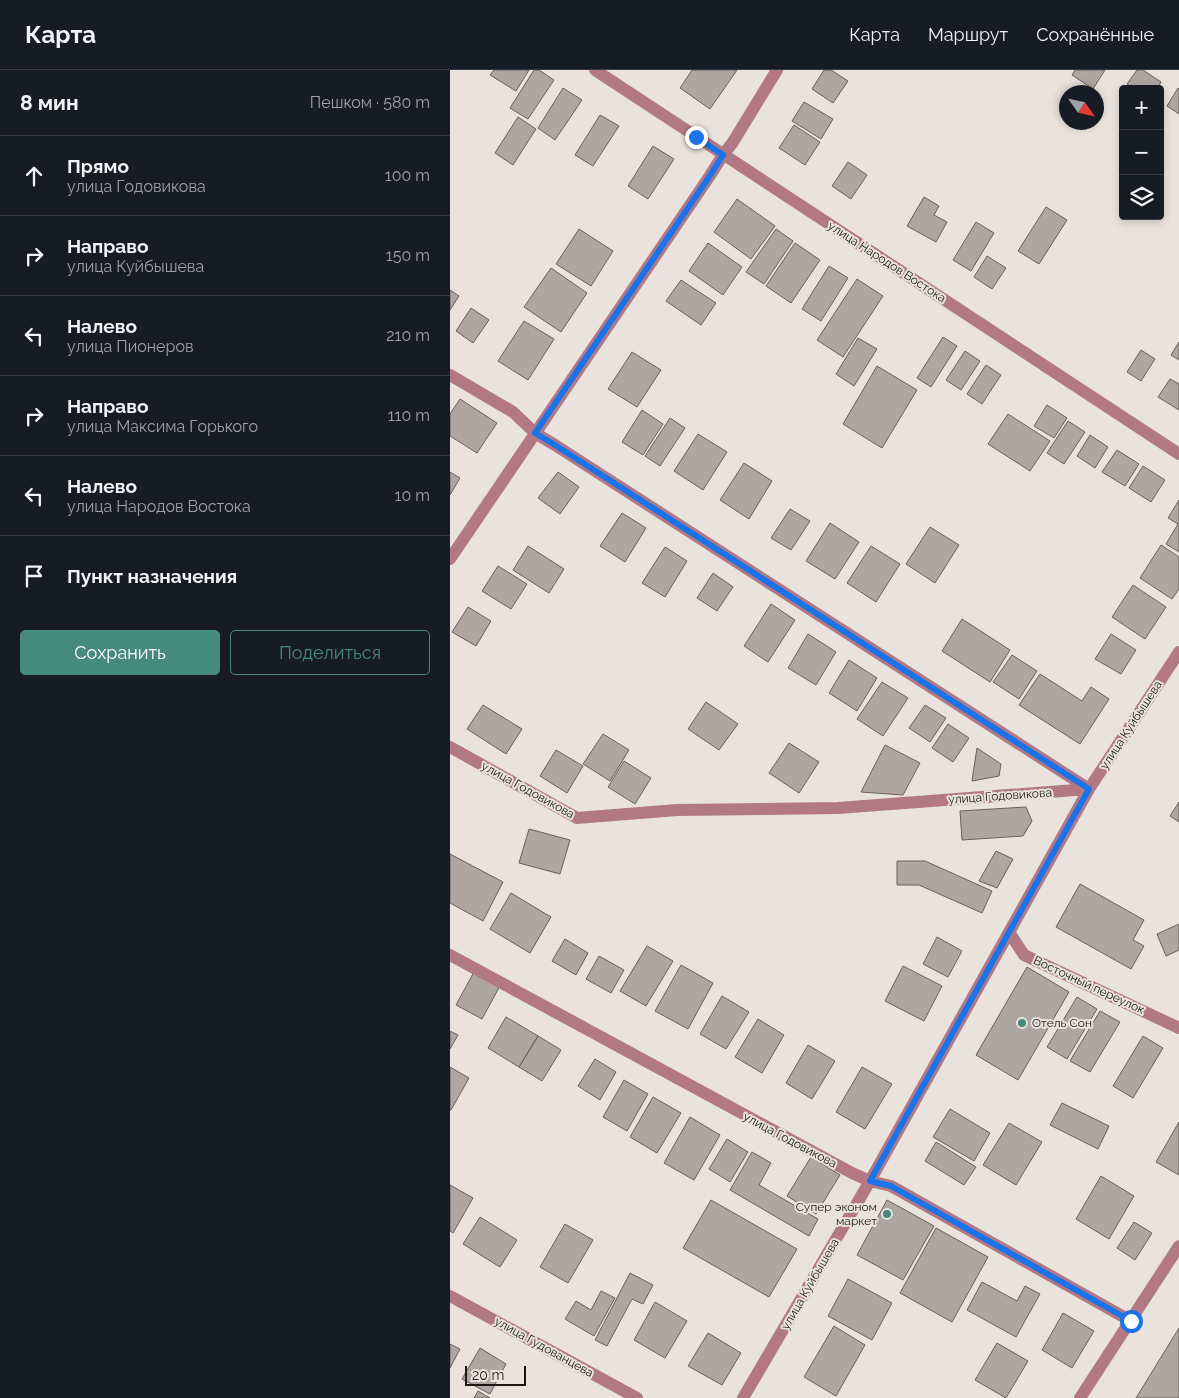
<!DOCTYPE html>
<html lang="ru">
<meta charset="utf-8">
<style>
:root{--surface:#171b24;--page:#242831;--text:#f1f3f6;--muted:#9ea1a6;--line:#363941;--accent:#468a7e}
body{margin:0;font-family:Raleway,sans-serif;background:var(--page);color:var(--text)}
.controls{position:absolute;right:15px;top:15px;display:grid;overflow:hidden;border-radius:5px;box-shadow:0 2px 8px #0003}
.controls button{width:45px;height:45px;display:grid;place-items:center;padding:0;border:0;border-bottom:1px solid var(--line);background:var(--surface);color:var(--text);font:25px sans-serif}
.compass{position:absolute;left:609px;top:15px;width:45px;height:45px;border-radius:50%;background:var(--surface);box-shadow:0 2px 8px #0003;rotate:124deg}
.scale{position:absolute;left:15px;bottom:12px;width:61px;box-sizing:border-box;padding-left:5px;border:2px solid #1a1816;border-top:0;font-size:14px;line-height:18px;white-space:nowrap;color:#1a1816;-webkit-text-stroke:4px #eae2dd;paint-order:stroke}
.stop{position:absolute;width:15px;height:15px;margin:-11px;border:4px solid #1a73e8;border-radius:50%;background:#fff}
.stop.end{background:#1a73e8;border-color:#fff;box-shadow:0 1px 5px #0008}
.list{margin:0;padding:0;list-style:none}
h2{display:flex;justify-content:space-between;align-items:center;height:65px;margin:0;padding:0 20px;font-size:21px}
h2 small{font-size:16px;font-weight:400;color:var(--muted)}
.list li{display:grid;grid-template-columns:32px 1fr auto;gap:15px;align-items:center;box-sizing:border-box;height:80px;padding:0 20px;border-top:1px solid var(--line)}
.list b{display:block;font-size:19px;white-space:nowrap}
.list p{margin:0;font-size:16px;white-space:nowrap;color:var(--muted)}
.list em{font-size:16px;font-style:normal;color:var(--muted)}
.actions{display:flex;gap:10px;padding:15px 20px}
.actions a{flex:1;padding:11px 0;border:1px solid var(--accent);border-radius:5px;text-align:center;font-size:18px;color:var(--accent)}
.actions .main{background:var(--accent);color:#fff}
.icon{flex:none;width:28px;height:28px;fill:none;stroke:currentColor;stroke-width:2;stroke-linecap:round;stroke-linejoin:round}
.map{position:relative;flex:none;width:729px;height:1328px;overflow:hidden}
header{display:flex;align-items:center;gap:30px;box-sizing:border-box;height:70px;padding:0 25px;background:var(--surface);border-bottom:1px solid var(--line)}
header strong{font-size:24px}
nav{display:flex;gap:28px;margin-inline-start:auto;font-size:18px}
main{display:flex}
aside{flex:1;background:var(--surface)}
.map>svg:first-child{display:block}
.building{fill:#aea6a2;stroke:#67605c}
.lines{fill:none;stroke-linecap:round;stroke-linejoin:round}
.minor{stroke:#b27984;stroke-width:12}
.route{stroke:#1a73e8;stroke-width:6}
.poi-dot{fill:#468a7e;stroke:#eae2dd;stroke-width:2}
.labels{text-anchor:middle;dominant-baseline:central;stroke-width:4;stroke-linejoin:round;paint-order:stroke}
.street-label{font-size:12px;fill:#1a1816;stroke:#eae2dd}
.poi-label{font-size:12px;fill:#1a1816;stroke:#eae2dd;text-anchor:start}
</style>
<header>
<strong>Карта</strong>
<nav><a>Карта</a><a>Маршрут</a><a>Сохранённые</a></nav>
</header>
<main>
<aside>
<h2>8 мин<small>Пешком · 580 m</small></h2>
<ul class="list">
<li><svg class="icon" aria-label="ahead" viewBox="0 0 24 24"><path d="M12 20V5M6 11l6-6 6 6"/></svg><div><b>Прямо</b><p>улица Годовикова</p></div><em>100 m</em></li>
<li><svg class="icon" aria-label="right" viewBox="0 0 24 24"><path d="M7 20v-9h11M14 6l5 5-5 5"/></svg><div><b>Направо</b><p>улица Куйбышева</p></div><em>150 m</em></li>
<li><svg class="icon" aria-label="left" viewBox="0 0 24 24"><path d="M17 20v-9H6M10 6l-5 5 5 5"/></svg><div><b>Налево</b><p>улица Пионеров</p></div><em>210 m</em></li>
<li><svg class="icon" aria-label="right" viewBox="0 0 24 24"><path d="M7 20v-9h11M14 6l5 5-5 5"/></svg><div><b>Направо</b><p>улица Максима Горького</p></div><em>110 m</em></li>
<li><svg class="icon" aria-label="left" viewBox="0 0 24 24"><path d="M17 20v-9H6M10 6l-5 5 5 5"/></svg><div><b>Налево</b><p>улица Народов Востока</p></div><em>10 m</em></li>
<li><svg class="icon" aria-label="arrive" viewBox="0 0 24 24"><path d="M6 21V4h12l-3 4 3 4H6"/></svg><div><b>Пункт назначения</b></div></li>
</ul>
<div class="actions"><a class="main">Сохранить</a><a>Поделиться</a></div>
</aside>
<div class="map">
<svg width="729" height="1328" viewBox="0 0 729 1328">
<rect width="100%" height="100%" fill="#eae2dd"/>
<path class="building" d="M44,0H79L66,21L40,5Z
M84,0H89L104,10L78,49L60,38Z
M242,0H287L260,39L230,18Z
M374,0H381L398,11L383,33L362,19Z
M625,0H655L643,19L622,5Z
M687,0H693L711,12L707,19H684L677,14Z
M113,18L132,30L105,70L88,58Z
M728,18L729,19V44L717,36Z
M354,32L383,49L371,69L342,51Z
M150,45L169,56L143,96L125,85Z
M68,47L86,59L63,95L45,83Z
M344,55L370,72L355,95L329,78Z
M203,76L224,89L198,129L178,116Z
M398,92L417,105L401,129L382,116Z
M474,127L489,136L484,145L497,152L486,172L457,156Z
M287,129L325,156L301,189L264,162Z
M596,137L617,150L589,194L568,181Z
M526,152L544,163L521,201L503,190Z
M129,159L163,181L141,216L106,194Z
M326,159L343,171L314,214L296,202Z
M258,173L292,197L273,225L239,201Z
M345,173L370,190L341,233L316,216Z
M537,186L556,198L542,219L524,207Z
M379,196L398,208L371,251L352,239Z
M101,198L137,223L111,262L74,237Z
M407,209L433,226L393,287L367,270Z
M231,210L266,233L251,255L216,231Z
M0,220L9,226L0,240Z
M21,238L39,250L23,273L6,261Z
M74,251L104,269L78,310L48,291Z
M493,267L507,276L481,317L467,308Z
M408,268L427,279L404,316L386,304Z
M729,272V290L721,285Z
M691,280L705,289L691,311L677,302Z
M515,281L530,291L511,320L496,310Z
M182,282L211,300L187,337L158,319Z
M536,295L551,305L532,334L517,324Z
M427,296L467,320L432,378L393,354Z
M720,309L729,314V340L708,327Z
M10,329L47,353L27,383L0,366V344Z
M597,335L617,348L604,368L584,356Z
M192,340L213,354L193,385L172,372Z
M558,344L600,371L580,401L538,374Z
M220,348L235,358L210,396L195,386Z
M618,351L635,362L614,394L597,383Z
M248,364L277,382L253,420L224,401Z
M640,365L658,377L645,398L627,386Z
M667,380L689,394L675,416L652,402Z
M294,393L322,411L299,449L270,430Z
M693,396L715,410L701,432L679,418Z
M0,402L10,408L0,425Z
M108,402L129,417L110,444L88,428Z
M729,430V482L716,474L728,454L718,448Z
M340,439L360,451L341,480L321,468Z
M172,443L196,458L175,492L150,476Z
M380,453L409,472L385,509L356,491Z
M480,457L509,475L485,513L456,494Z
M711,475L729,487V519L722,529L690,508Z
M78,476L114,499L99,523L63,500Z
M421,476L450,494L426,532L397,513Z
M215,477L237,491L215,527L192,513Z
M48,496L77,514L61,539L32,521Z
M263,503L283,517L267,541L247,528Z
M683,515L716,537L695,569L662,547Z
M321,534L345,550L318,592L294,576Z
M18,537L41,551L26,576L2,562Z
M512,549L560,580L540,612L492,581Z
M358,564L386,582L366,615L338,598Z
M661,564L686,580L671,604L645,589Z
M562,585L587,601L569,629L543,612Z
M399,590L427,608L407,641L379,623Z
M590,604L632,631L641,617L659,629L630,674L569,635Z
M432,612L458,628L433,666L407,649Z
M256,632L288,654L269,680L238,659Z
M33,635L72,659L56,684L17,659Z
M475,635L496,648L480,672L459,658Z
M498,654L519,668L503,692L482,678Z
M153,664L179,680L160,711L133,694Z
M339,673L369,692L349,723L319,703Z
M435,675L470,693L453,725L411,722Z
M527,678L551,694L549,706L522,711Z
M106,680L133,696L117,723L90,706Z
M174,691L201,708L185,734L158,717Z
M729,732V752L720,746Z
M576,737L582,751L573,766L512,770L510,741Z
M79,759L120,770L110,804L69,793Z
M546,781L563,789L547,818L529,811Z
M0,784L53,812L33,851L0,833Z
M447,791H475L542,821L532,843L469,815H447Z
M630,814L694,850L683,870L694,876L681,899L606,857Z
M61,823L101,847L80,883L40,859Z
M729,854V880L716,886L707,864Z
M487,867L512,881L498,907L473,894Z
M115,869L138,883L126,905L102,891Z
M197,876L223,891L196,936L170,921Z
M149,886L174,900L161,923L136,909Z
M231,895L263,913L238,959L205,941Z
M453,896L492,916L474,951L435,931Z
M577,897L619,922L568,1010L526,985Z
M25,900L51,914L32,949L6,935Z
M272,926L299,942L276,979L250,964Z
M627,927L647,939L617,989L597,977Z
M650,941L670,952L640,1002L620,991Z
M56,947L88,966L69,997L38,978Z
M308,949L334,965L312,1003L285,987Z
M0,961L8,965L0,979Z
M88,966L111,980L92,1011L69,997Z
M693,966L713,978L683,1028L663,1016Z
M358,975L385,991L362,1029L336,1013Z
M145,989L166,1002L150,1030L128,1016Z
M0,997L19,1008L1,1040H0Z
M412,997L442,1014L415,1059L386,1042Z
M174,1010L198,1024L177,1061L153,1047Z
M203,1027L231,1043L207,1083L180,1067Z
M612,1033L659,1056L648,1079L600,1055Z
M500,1039L540,1063L524,1091L483,1067Z
M240,1047L270,1065L244,1110L214,1093Z
M729,1052V1105L706,1092Z
M559,1053L592,1072L566,1115L533,1095Z
M277,1069L298,1082L280,1112L259,1099Z
M486,1072L526,1097L514,1115L475,1091Z
M302,1082L321,1093L309,1115L368,1149L359,1166L280,1120Z
M361,1087L390,1105L366,1144L337,1126Z
M651,1106L684,1126L659,1169L626,1149Z
M0,1115L23,1128L3,1163L0,1161Z
M261,1130L347,1179L319,1227L233,1178Z
M437,1130L484,1156L453,1210L407,1185Z
M30,1147L67,1170L50,1197L13,1174Z
M684,1152L702,1163L685,1190L667,1178Z
M115,1154L143,1170L118,1213L90,1197Z
M486,1158L538,1187L502,1252L450,1223Z
M180,1203L203,1215L193,1234L182,1229L157,1276L145,1270Z
M398,1209L442,1233L422,1270L378,1246Z
M532,1212L567,1231L575,1216L590,1224L566,1267L517,1240Z
M151,1221L165,1228L144,1266L115,1249L126,1231L141,1240Z
M205,1232L237,1251L215,1288L184,1270Z
M613,1243L644,1261L622,1298L592,1280Z
M384,1256L415,1275L386,1326L354,1307Z
M729,1258V1328H686Z
M258,1263L291,1283L272,1315L238,1296Z
M547,1273L578,1291L556,1328L525,1310Z
M0,1274L10,1279L0,1298Z
M30,1278L56,1294L40,1324L12,1309Z
M28,1321L40,1328H24Z"/>
<g class="lines">
<path class="minor" d="M145,0L729,384
M0,305L63,342L85,363L105,375L639,719
M0,489L259,107L273,85L283,72L327,0
M0,677L127,748L227,740L388,738L639,719
M559,862L574,885L729,958
M0,885L402,1103L420,1111L441,1116L681,1251
M0,1226L187,1328
M293,1328L420,1111L639,719L729,582
M630,1328L729,1176"/>
</g>
<g class="lines">
<path class="route" d="M246,67L273,85L259,107L85,363L105,375L639,719L420,1111L441,1116L681,1251"/>
</g>
<g class="poi-dot">
<circle cx="572" cy="953" r="5"/>
<circle cx="437" cy="1144" r="5"/>
</g>
<g class="labels">
<g class="street-label">
<text transform="translate(437 192) rotate(33)">улица Народов Востока</text>
<text transform="translate(681 655) rotate(-57)">улица Куйбышева</text>
<text transform="translate(78 720) rotate(29)">улица Годовикова</text>
<text transform="translate(550 726) rotate(-4)">улица Годовикова</text>
<text transform="translate(639 915) rotate(25)">Восточный переулок</text>
<text transform="translate(340 1070) rotate(28)">улица Годовикова</text>
<text transform="translate(360 1214) rotate(-60)">улица Куйбышева</text>
<text transform="translate(94 1277) rotate(29)">улица Гудованцева</text>
</g>
<g class="poi-label">
<text x="582" y="953">Отель Сон</text>
<text x="427" y="1137" text-anchor="end">Супер эконом<tspan x="427" dy="14">маркет</tspan></text>
</g>
</g>
</svg>
<div class="controls">
<button>+</button>
<button>−</button>
<button><svg class="icon" aria-label="layers" viewBox="0 0 24 24"><path d="M12 4l9 5-9 5-9-5zM3 14l9 5 9-5"/></svg></button>
</div>
<svg class="compass" viewBox="-18 -18 36 36"><path d="M0-13l5 13h-10z" fill="#e53935"/><path d="M0 13l5-13h-10z" fill="#9ea1a6"/></svg>
<div class="scale">20 m</div>
<div class="stop" style="left:681px;top:1251px"></div>
<div class="stop end" style="left:246px;top:67px"></div>
</div>
</main>
